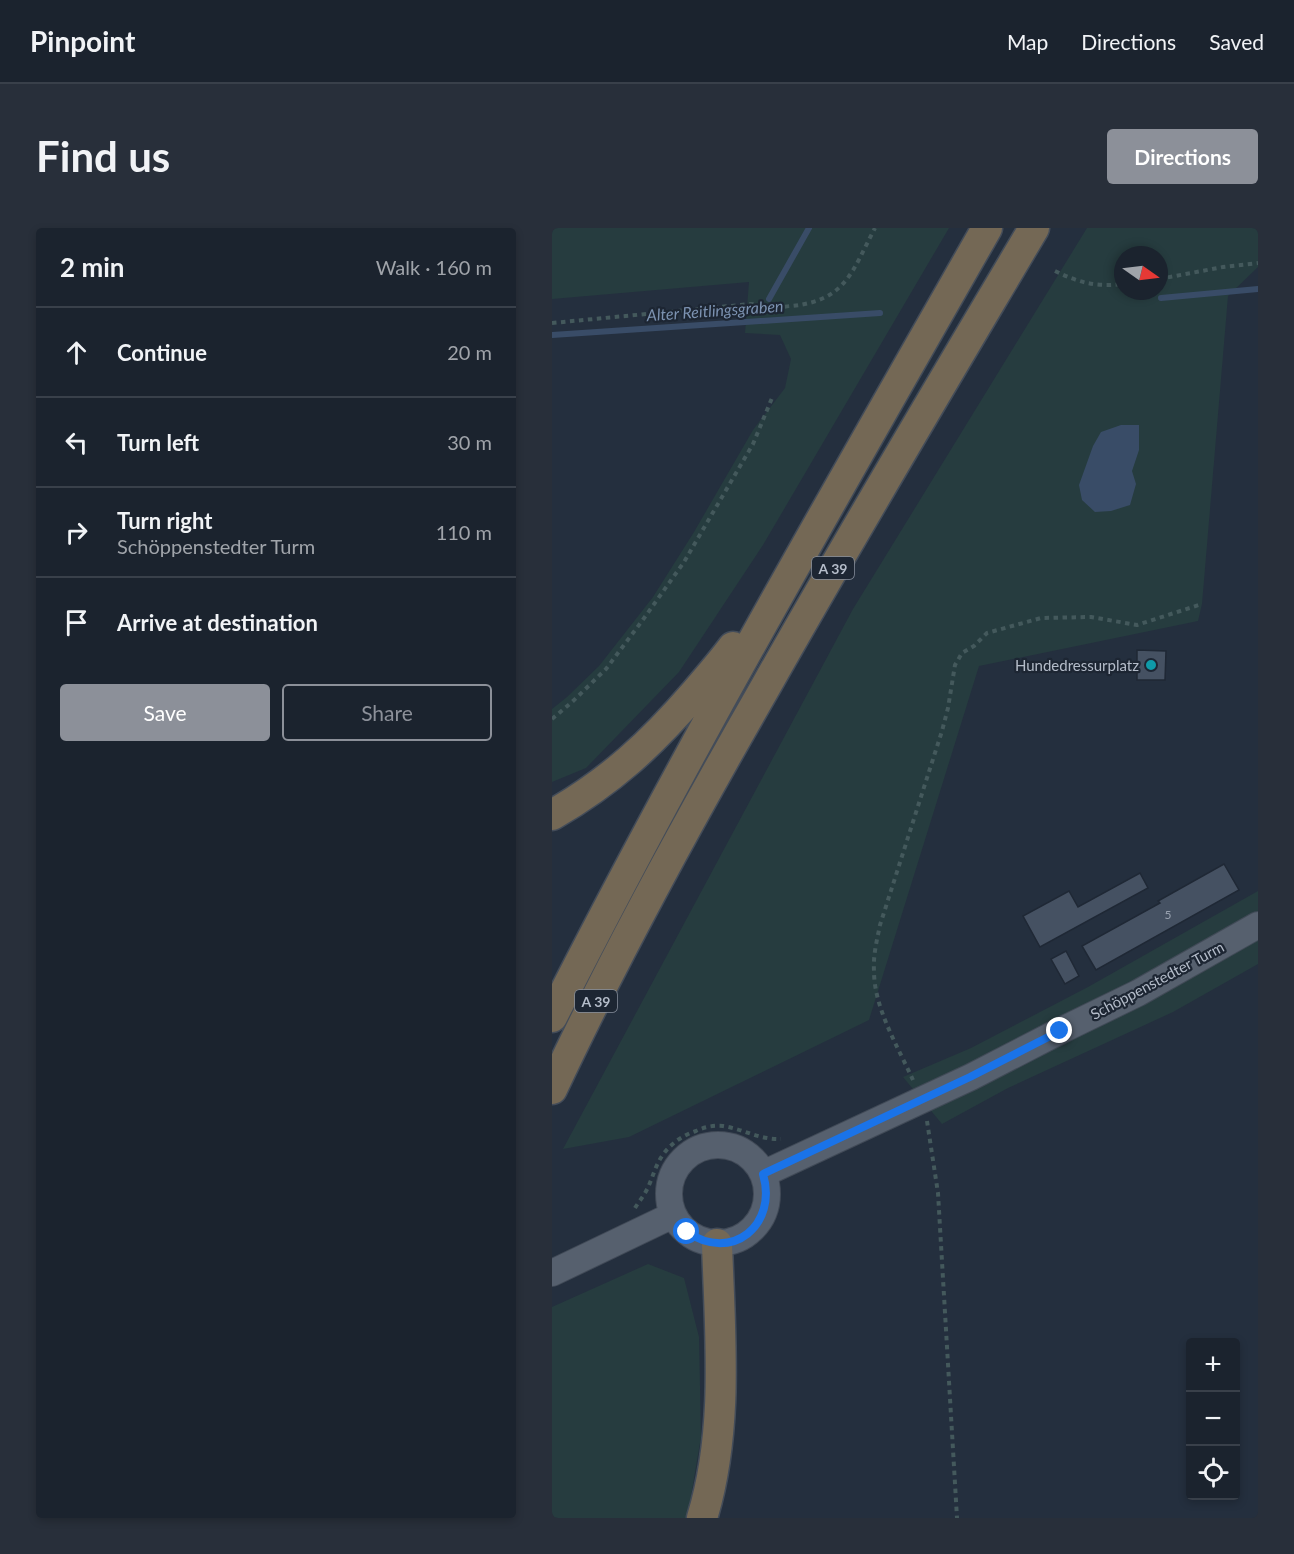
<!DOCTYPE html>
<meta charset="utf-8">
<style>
:root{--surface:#1b232e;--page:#282f3a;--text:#f1f3f6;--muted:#a0a4aa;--line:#39404a;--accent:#8c9099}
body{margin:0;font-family:Lato,sans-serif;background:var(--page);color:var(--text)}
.controls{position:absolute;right:18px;bottom:18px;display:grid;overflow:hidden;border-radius:6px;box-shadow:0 3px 9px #0003}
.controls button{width:54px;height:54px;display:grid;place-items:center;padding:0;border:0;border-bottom:2px solid var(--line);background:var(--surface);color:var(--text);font:30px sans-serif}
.compass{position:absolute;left:562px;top:18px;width:54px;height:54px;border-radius:50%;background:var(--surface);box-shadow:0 3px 9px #0003;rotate:104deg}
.stop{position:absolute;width:18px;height:18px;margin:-14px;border:4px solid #1a73e8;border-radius:50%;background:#fff}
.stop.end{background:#1a73e8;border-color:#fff;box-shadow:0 2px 6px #0008}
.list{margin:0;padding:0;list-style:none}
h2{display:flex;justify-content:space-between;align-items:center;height:78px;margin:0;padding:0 24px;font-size:26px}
h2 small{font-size:20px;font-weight:400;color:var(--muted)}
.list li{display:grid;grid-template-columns:39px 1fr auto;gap:18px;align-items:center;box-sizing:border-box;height:90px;padding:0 24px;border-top:2px solid var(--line)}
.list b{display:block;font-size:22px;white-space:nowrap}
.list p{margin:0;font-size:20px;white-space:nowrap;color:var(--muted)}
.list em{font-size:20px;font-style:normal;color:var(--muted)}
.actions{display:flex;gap:12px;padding:18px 24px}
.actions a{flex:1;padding:14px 0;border:2px solid var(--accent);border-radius:6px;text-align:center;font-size:21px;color:var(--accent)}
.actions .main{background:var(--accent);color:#fff}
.icon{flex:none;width:33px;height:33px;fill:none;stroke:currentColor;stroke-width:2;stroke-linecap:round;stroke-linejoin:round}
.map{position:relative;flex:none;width:706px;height:1290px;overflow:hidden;border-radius:6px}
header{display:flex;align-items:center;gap:36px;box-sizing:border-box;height:84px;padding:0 30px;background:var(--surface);border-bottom:2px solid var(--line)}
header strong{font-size:28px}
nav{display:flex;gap:33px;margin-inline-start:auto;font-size:21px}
.intro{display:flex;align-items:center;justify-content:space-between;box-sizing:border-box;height:144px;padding:0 36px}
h1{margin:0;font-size:42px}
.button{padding:15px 27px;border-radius:6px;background:var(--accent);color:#fff;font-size:21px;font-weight:700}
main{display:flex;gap:36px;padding:0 36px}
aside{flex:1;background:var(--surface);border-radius:6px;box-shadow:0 3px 9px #0003}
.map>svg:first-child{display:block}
.green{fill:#263c3f;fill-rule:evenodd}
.water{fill:#394c67}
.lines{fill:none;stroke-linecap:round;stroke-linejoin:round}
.stream{stroke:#394c67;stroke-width:6}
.building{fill:#455162;stroke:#1f2835;stroke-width:1.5}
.major-casing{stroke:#414a57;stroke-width:28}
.highway-casing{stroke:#434c59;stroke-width:33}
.path{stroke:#44595c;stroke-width:4;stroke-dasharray:4.5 4.5;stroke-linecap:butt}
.major{stroke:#56606e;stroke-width:26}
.highway{stroke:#746855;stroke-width:30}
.route{stroke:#1a73e8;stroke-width:8}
.culture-dot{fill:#0f9aa8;stroke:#1d2633;stroke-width:2}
.labels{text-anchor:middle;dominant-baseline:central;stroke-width:4.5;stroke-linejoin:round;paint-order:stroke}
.number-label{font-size:12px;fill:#98a1af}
.shield{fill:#1d2633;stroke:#878f9c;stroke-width:1.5}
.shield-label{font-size:14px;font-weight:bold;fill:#b4bcc9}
.poi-label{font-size:15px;fill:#b4bcc9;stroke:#1d2633;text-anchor:end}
.street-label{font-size:15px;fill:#b4bcc9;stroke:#1d2633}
.water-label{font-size:16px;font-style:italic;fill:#7c92b1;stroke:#1d2633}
</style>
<header>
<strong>Pinpoint</strong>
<nav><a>Map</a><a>Directions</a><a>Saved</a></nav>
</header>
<div class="intro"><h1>Find us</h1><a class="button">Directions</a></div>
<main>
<aside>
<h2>2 min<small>Walk · 160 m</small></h2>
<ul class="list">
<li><svg class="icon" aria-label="ahead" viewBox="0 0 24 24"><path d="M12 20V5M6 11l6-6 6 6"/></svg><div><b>Continue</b></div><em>20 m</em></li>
<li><svg class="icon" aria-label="left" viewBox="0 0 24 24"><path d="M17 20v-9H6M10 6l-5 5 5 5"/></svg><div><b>Turn left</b></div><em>30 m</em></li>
<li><svg class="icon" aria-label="right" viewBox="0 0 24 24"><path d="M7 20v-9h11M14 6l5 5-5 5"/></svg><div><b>Turn right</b><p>Schöppenstedter Turm</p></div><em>110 m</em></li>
<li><svg class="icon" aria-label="arrive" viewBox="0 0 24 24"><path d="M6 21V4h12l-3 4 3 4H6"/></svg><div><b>Arrive at destination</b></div></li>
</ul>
<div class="actions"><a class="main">Save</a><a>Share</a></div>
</aside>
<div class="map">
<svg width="706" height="1290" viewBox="0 0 706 1290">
<rect width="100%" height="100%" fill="#242f3e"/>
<path class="green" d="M0,0H397L211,317L127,444L34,540L0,554V481L15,469L47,438L101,369L142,304L201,202L233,160L239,131L228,107L193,105L197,54L0,71Z
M535,0H706V39L676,68L650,376L646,393L427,438L317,792L77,909L11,921L301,381ZM571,27H607V63H571Z
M706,663V736L621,784L456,860L390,896L351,849L419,820L536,759Z
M96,1036L132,1050L147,1109L149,1209L136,1286L134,1290H0V1079Z"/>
<path class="water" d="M569,197H587V222L580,243L584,256L578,277L559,283L543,284L530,272L527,257L541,218L549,204Z"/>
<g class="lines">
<path class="stream" d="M609,70L706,61
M217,71L257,0
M0,107L328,85"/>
</g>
<path class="building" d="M585,422L614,423L613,452H585Z
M672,636L687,662L544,742L530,718L608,675L606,673Z
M588,645L596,660L488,719L471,688L517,663L526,679Z
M514,723L527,748L513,756L499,731Z"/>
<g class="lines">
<g class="major-casing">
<path id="major" d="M117 966a49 49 0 1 1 98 0a49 49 0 1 1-98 0Z
M211,946L419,849L508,803L586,765L706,697
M0,1045L121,987"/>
</g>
<g class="highway-casing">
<path id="highway" d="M0,587C59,553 99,516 143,465C156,450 169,435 181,419
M0,789C136,521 286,261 435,0
M0,861C65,723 138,590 214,458C301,304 392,152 482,0
M150,1290C177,1202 168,1107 165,1016"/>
</g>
<path class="path" d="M503,43C528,55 543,59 571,56
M607,51L671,39L706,35
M0,95L199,76C207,76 214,80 221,80C227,80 234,78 240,78C295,72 300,43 323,0
M0,491L20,474L54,441L90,393L132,334L201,216L220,170
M361,852C346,819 322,780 322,743C321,727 325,712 328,697L390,503L396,480L403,437L410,425L422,418L435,405L489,390L539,389L585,397L650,376
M375,893L386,965L405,1290
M83,980C86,975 90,970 93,965C99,955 101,945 106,935C113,920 128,908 144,903C152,899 162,897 171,898C191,901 208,912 229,911"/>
<use href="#major" class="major"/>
<use href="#highway" class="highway"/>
</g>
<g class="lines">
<path class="route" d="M135,1004C180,1035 226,997 211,946L418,849L508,803"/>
</g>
<circle class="culture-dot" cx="599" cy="437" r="6"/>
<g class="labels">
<g class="number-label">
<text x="616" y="686">5</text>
</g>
<g class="shield">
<rect x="260" y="329" width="42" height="22" rx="4.5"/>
<rect x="23" y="762" width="42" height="22" rx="4.5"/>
</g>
<g class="shield-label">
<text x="281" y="340">A 39</text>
<text x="44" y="773">A 39</text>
</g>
<g class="poi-label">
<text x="587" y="437">Hundedressurplatz</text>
</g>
<g class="street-label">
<text transform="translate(605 752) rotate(-28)">Schöppenstedter Turm</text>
</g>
<g class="water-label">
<text transform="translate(163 82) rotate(-4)">Alter Reitlingsgraben</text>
</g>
</g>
</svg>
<div class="controls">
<button>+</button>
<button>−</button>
<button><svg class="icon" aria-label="locate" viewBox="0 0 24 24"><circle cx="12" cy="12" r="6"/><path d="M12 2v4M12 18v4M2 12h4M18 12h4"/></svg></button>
</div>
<svg class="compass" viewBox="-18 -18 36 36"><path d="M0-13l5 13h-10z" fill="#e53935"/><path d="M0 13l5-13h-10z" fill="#a0a4aa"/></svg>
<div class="stop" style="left:135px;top:1004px"></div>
<div class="stop end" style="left:508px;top:803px"></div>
</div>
</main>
